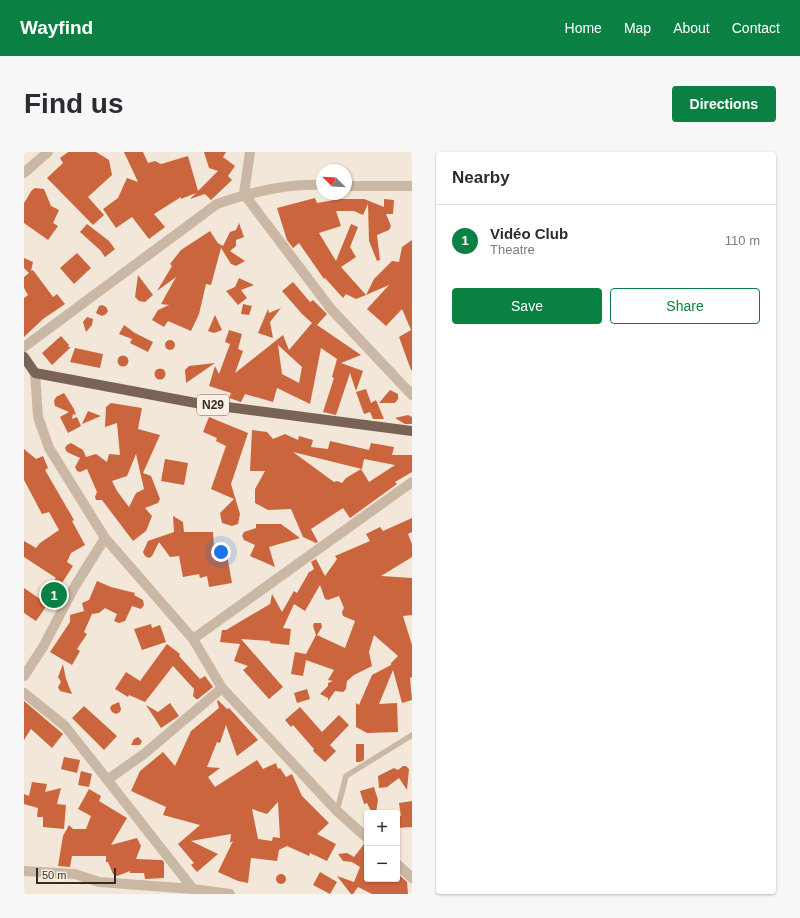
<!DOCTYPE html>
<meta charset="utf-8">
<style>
:root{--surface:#fff;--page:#f7f7f7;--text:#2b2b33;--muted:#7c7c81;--line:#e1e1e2;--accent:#0b8043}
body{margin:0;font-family:Arial,sans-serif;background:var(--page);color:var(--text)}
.controls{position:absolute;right:12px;bottom:12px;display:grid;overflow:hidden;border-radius:4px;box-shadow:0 1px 3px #0004}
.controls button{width:36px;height:36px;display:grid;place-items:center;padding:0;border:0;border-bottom:1px solid var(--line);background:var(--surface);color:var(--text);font:20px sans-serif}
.compass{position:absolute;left:292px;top:12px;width:36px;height:36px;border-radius:50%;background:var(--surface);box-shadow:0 1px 3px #0004;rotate:294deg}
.scale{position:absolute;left:12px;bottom:10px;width:80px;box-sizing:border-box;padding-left:4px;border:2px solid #352b26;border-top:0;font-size:11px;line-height:14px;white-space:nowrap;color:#352b26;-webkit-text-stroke:3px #faf1e4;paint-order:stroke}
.you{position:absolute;left:197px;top:400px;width:14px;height:14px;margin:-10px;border:3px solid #fff;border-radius:50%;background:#1a73e8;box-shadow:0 0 0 6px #1a73e833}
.badge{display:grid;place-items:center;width:26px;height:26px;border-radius:50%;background:var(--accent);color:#fff;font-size:13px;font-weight:700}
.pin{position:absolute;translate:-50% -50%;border:2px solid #fff;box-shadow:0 1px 4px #0006}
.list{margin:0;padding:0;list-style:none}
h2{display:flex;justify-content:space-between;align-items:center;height:52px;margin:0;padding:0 16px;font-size:17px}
h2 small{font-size:13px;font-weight:400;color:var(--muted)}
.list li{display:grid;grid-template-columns:26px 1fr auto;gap:12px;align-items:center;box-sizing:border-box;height:72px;padding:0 16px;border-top:1px solid var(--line)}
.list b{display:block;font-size:15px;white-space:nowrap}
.list p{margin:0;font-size:13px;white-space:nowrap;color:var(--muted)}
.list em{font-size:13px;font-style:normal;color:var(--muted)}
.actions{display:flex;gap:8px;padding:12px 16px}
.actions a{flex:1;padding:9px 0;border:1px solid var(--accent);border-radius:4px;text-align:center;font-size:14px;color:var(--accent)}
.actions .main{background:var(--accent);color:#fff}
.map{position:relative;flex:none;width:388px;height:742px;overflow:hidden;border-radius:4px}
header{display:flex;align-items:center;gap:24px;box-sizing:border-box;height:56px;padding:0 20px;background:var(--accent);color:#fff}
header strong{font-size:19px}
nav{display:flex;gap:22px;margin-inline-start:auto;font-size:14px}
.intro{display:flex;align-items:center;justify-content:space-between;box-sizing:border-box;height:96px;padding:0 24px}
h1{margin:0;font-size:28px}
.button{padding:10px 18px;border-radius:4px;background:var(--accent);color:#fff;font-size:14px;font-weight:700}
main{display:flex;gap:24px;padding:0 24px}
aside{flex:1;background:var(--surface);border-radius:4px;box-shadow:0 1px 3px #0004}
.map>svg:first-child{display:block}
.building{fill:#cb653d;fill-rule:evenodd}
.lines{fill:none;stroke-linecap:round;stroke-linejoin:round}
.service{stroke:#cab7a4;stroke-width:5.5}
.minor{stroke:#cab7a4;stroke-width:10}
.tertiary{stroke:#cab7a4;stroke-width:10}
.primary{stroke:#786356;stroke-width:10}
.labels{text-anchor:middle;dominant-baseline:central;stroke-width:4;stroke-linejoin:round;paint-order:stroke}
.shield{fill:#faf1e4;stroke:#70665f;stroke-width:1}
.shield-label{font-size:12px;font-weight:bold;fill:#352b26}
</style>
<header>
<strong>Wayfind</strong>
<nav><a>Home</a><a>Map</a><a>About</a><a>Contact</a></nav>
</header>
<div class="intro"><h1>Find us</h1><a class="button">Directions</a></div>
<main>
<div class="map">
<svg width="388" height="742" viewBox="0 0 388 742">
<rect width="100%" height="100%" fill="#f2e7d8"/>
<path class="building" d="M44,0H72L85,8L88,23L64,45L80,63L69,73L23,26L39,11L36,6Z
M100,0H119L124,11L131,9L137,12L164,4L174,39L194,19L185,16L180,0H202L199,5L211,14L204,24L208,28L187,48L181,42L166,47L172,41L157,47V45L130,62L141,75L125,87L108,65L92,76L79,57L94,46L103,26L114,30Z
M11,36L20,37L27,54L35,58L29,71L34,74L24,88L0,71V51L8,38Z
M291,46L293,51L316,47H340L360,55V47L370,48L369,62H362L367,74L365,78L353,83L356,108L353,109L345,89L344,52L339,63L330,59H312L317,74L295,81L312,109L327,72L334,75L326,95L332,105L317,115L342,143L332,147L322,142L319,146L301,126L300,127L275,91L269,96L263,88L253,56Z
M215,71L220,85L212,88V94L206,99L221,109L212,114L207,112L194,91L199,94L206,80L212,78Z
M63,72L85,89L91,97L81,105L76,98L56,80Z
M186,79L197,96L187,133L182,132L175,162L167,179L144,169L140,175L128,168L134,158L145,153L137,152L152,125L133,139L148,114L146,112L157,98Z
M388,88V218H387L375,185L387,178L378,157L362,174L343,157L365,133L342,143L350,127L368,109L375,110L378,95Z
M53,101L67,116L50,132L36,116Z
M0,106L9,110L7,119L9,118L29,145L33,142L41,152L19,167L0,185V146L4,143L0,136V125L5,121L0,116Z
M114,123L129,143L121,150L115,149L111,145Z
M215,126L230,133L217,138L223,146L214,153L202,139L211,135Z
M269,130L286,150L289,148L303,162L293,173L337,203L317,211L339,219L332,239L326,221L312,263L299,260L310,226L308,225L313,207L297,196L286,252L253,236L249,250L221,242L217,250L205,246L207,241L185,234L191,214L195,222L206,192L201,190L205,178L218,182L214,197L219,199L211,221L259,183L265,198L288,171L278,162L258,139ZM254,193L278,215L275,231L258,222Z
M219,152L228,154L225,163L217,162Z
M78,153L82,155L84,159L82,162L78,164L72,161L75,154Z
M257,156L246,170L249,186L234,181L244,157L245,161Z
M191,163L198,178L190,181L184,179Z
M63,165L69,167L68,173L62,180L59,170Z
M100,173L111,181L129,190L124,200L106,191L108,187L95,182Z
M37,184L45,193L44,195H47L28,213L18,201Z
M141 193a5 5 0 1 1 10 0a5 5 0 1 1-10 0Z
M51,196L79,202L76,216L46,210Z
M93.5 209a5.5 5.5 0 1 1 11 0a5.5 5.5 0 1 1-11 0Z
M191,211L162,231L161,218L165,214Z
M130.5 222a5.5 5.5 0 1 1 11 0a5.5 5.5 0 1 1-11 0Z
M342,237L347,251L352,248L360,267H349L346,260L340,262L332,240Z
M366,238L374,242V247L371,251H355Z
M40,241L50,257L52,263L49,262L48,267L53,265L57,274L44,281L36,265L45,260L31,254L30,249L32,245Z
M87,251L118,256L114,277L136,283L119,321L127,324L136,347L134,351L121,356L128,364L122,379L109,389L78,348H72L71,345L73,340L63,317L56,320L53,319L51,315L56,306L43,300L41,296L43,293L47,291L59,298L62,305L72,302L83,310L85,302L96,303L93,271L81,275L82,255ZM112,302L120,337L112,341L105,355L93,339L88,329L103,324Z
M64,259L77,264L58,272Z
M384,263L388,265V272H381L371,266Z
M185,265L224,281L207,332L216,362L214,372L208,374L198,371L196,361L210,347L187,337L202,294L192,289L193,286L179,280Z
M228,278L243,280L249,287L261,282L274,288L275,284L289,288L287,295L304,297L306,289L345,298L347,291L370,295L368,303H388V320L371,330L373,332L326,366L319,356L287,377L294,390L292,391L279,385L267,357L244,358L231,351V337L241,319H226ZM269,300L338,317L340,307L371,313L345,330L337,317L322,326L318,331L313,329L310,330Z
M0,297L12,307L19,304L24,316L21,318L50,368L48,369L61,393L47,401L43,410L49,414L36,434L40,437L29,451L26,449L12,469L0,461V436L16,447L32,426L0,405V389L12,396L16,391L35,378L25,360L18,362L0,328Z
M141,307L164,311L160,333L137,329Z
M149,364L159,370L160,380H189L190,397H195V404L203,403L208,431L185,435L183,424L176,426L175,422L159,425L155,404L146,405L135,390L128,404L125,406L121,404L119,400L124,389L150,380Z
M388,366V380L384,382L388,392V405L357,424L388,426V463L379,464L388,493V525L386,526L388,548L378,551L369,518L355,552L373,551L374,580L343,581L332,575V551L335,553L348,523L367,513V511L374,504L350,483L345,500L348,514L330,523L323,529L322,537L319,540L311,539L304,549V546L296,542L304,534V531L309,529L304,528L310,518L282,508L279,524L267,522L271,500L282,502L292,483L289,474L290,471H297L298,475L293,483L321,496L331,469L319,464L318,460L320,456L315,444L304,448L301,447L296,433L281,459L270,452L259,476L267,477L265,493L246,491V489L217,487L259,535L245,547L219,518L224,514L210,509L216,492L196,490L198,478H202L246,452L248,442L258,460L270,439L273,441L284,422V421L290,417L287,410L292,407L301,424L313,407L311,404L346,389L342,382L356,375L359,379Z
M232,372H257L276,386L245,395L251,415L226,404L231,393L220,388L218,384L220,380L232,376Z
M73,429L87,435L111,441L110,443L119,448L120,453L117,457L108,454L101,469L95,471L90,469L93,462L81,456L75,461L68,462L60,480L63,482L53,497L56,499L48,513L26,500L46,470V463L60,459L58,451L65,448Z
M127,472L128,476L136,473L142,490L118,498L110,477Z
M143,492L156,502L155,504L176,527L181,524L189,535L174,547H172L169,544L170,537L149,514L121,550L105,543L104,545L91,537L102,520L116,529Z
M39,512L42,527L48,542L36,539L34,535L37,530L34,525Z
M283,537L286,547L273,551L270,541Z
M194,548L203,557L205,556L234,588L213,604L202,573L196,591L193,590L183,615L196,616L184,625L191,635L233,608L239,617L252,611L254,617L256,616L262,625L268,622L278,644L305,671L293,682L312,692L303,709L286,701L285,704L263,694L255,698L253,709L227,706L224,731L214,729L194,720L209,689L206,691L207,682L167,689L194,702L173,720L167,713L170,711L154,692L176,673L139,663L142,655L107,639L116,619L139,600L151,614L167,579L195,556L193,549ZM254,650L256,686L249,685L248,689L234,687L228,657L243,662Z
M0,549L39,582L28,596L7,577L0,588Z
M95,550L97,557L96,560L92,562L88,560L86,556L88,553Z
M146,551L155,564L137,576L122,553L134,560Z
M60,554L93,584L80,598L48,566Z
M276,555L298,580L315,563L325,573L306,593L312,599L301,610L289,599L290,597L269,573L267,575L261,568Z
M114,585L118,589L116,593H107L110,587Z
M332,592H340V608L336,610H332Z
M40,605L56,608L53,621L37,617Z
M379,614H382L385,617L383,638L375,626L363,635L355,636L354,624L370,616L374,618Z
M57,619L68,622L65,635L54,633Z
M8,630L23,632L21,640L37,636L33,652L42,653L40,677L19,675V665H13L14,656L0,652V642L5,644Z
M350,635L354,648L352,661H348L343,651L340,652L336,639Z
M65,637L77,644L75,649L103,666L87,693L113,686L117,694L112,707L138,708L140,710V726L121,727L120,721H106V719L93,724L89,722L84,710H82V704H48L46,715L34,714L39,684L45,673L49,677H62L67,664L54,657Z
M388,649V675L373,676V664H377L375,651Z
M340,692H343V727H373V721L383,730L384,742H348L334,735L329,742H327L313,724L330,730L336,715L328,710L319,709L314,702L323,701L330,705Z
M296,720L313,730L306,742L289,733Z
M252 727a5 5 0 1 1 10 0a5 5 0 1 1-10 0Z"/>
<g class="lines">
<path class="service" d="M313,659L322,624L388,583"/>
<path class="minor" d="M226,0L220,42L307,157L388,243
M0,21L24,0
M322,34H388
M0,195L193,52C227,40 262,31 298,33
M169,487L388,330
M0,524L19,495L51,434L81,386
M0,541L41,574L173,742
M83,628L120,602L198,536
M0,719L51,722L75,730L169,737L206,742"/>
<path class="tertiary" d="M11,221L14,265L25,296L81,386L169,487L198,536L313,659L343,686
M373,712L388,726"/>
<path class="primary" d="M0,205L11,221L172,251L388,279"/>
</g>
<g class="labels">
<rect class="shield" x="173" y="243" width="32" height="20" rx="3"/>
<g class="shield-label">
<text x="189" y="253">N29</text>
</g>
</g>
</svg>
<div class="controls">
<button>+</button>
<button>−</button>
</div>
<svg class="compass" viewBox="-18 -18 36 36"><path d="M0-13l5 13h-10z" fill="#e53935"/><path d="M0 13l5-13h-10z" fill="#7c7c81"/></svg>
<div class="scale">50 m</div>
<div class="you"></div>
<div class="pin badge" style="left:30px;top:443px">1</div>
</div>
<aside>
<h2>Nearby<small></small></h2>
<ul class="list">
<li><span class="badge">1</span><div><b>Vidéo Club</b><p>Theatre</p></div><em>110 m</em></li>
</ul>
<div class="actions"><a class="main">Save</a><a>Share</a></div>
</aside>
</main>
